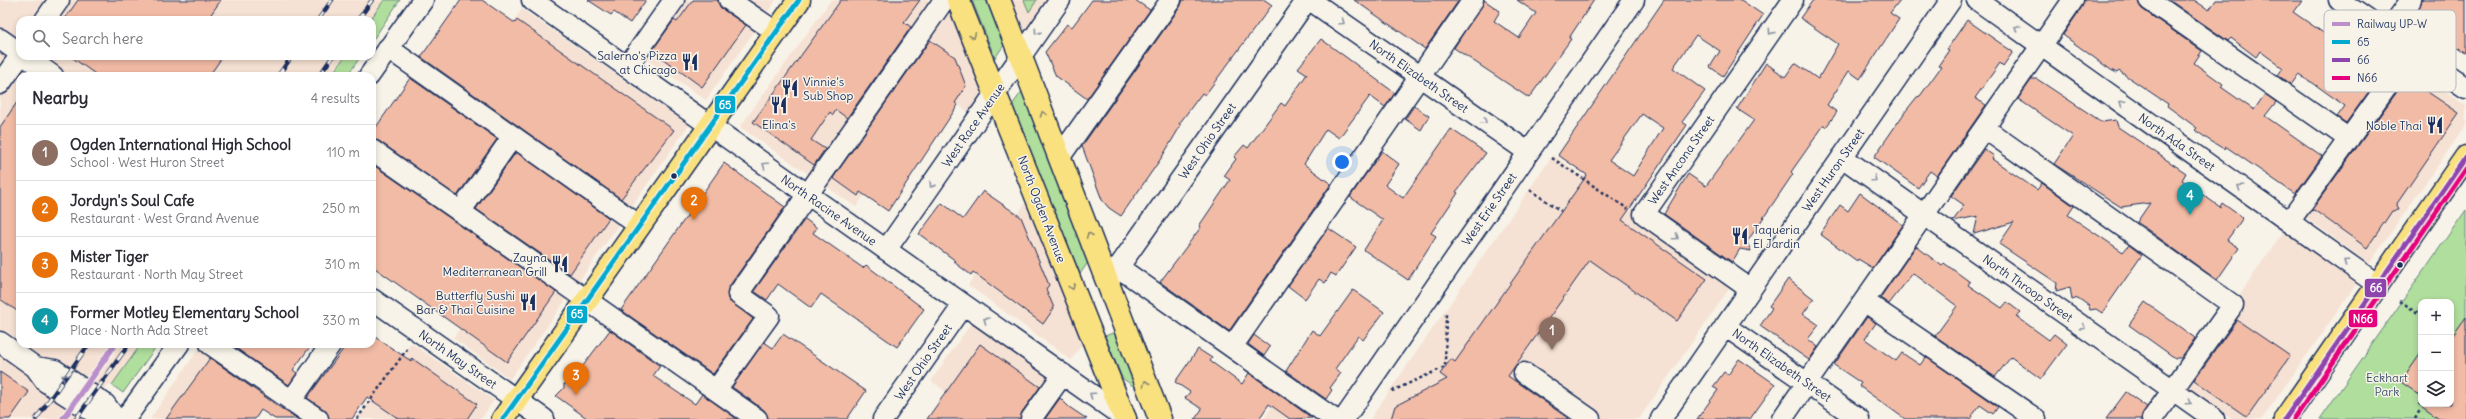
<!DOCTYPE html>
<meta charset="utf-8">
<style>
:root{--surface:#fff;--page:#f2f2f3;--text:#2b2b33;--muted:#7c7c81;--line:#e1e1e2;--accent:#d93025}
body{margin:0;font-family:Delius,sans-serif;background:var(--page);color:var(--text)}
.controls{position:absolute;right:12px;bottom:12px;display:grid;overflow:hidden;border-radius:8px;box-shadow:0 2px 6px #0003}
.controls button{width:36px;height:36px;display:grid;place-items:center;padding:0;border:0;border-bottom:1px solid var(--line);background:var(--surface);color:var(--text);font:20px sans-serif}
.you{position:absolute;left:1342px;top:162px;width:14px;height:14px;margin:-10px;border:3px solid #fff;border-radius:50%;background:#1a73e8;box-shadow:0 0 0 6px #1a73e833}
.badge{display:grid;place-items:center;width:26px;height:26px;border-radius:50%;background:var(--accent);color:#fff;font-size:13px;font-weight:700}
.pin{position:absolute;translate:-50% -33px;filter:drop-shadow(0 1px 2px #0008)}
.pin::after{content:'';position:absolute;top:21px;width:14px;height:12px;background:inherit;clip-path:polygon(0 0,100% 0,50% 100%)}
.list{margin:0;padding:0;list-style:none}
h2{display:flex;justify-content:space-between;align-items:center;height:52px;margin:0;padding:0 16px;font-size:17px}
h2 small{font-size:13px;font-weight:400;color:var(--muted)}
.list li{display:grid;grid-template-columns:26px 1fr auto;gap:12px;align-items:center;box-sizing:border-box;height:56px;padding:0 16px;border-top:1px solid var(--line)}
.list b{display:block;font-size:15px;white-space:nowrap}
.list p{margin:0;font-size:13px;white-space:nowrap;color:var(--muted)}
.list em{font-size:13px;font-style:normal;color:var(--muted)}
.icon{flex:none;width:22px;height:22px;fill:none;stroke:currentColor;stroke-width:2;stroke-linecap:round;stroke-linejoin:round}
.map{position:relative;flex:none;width:2466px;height:419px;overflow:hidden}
.search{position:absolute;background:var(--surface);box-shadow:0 2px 6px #0003;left:16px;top:16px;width:360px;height:44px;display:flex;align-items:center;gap:10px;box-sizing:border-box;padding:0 14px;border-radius:12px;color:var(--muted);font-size:15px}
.panel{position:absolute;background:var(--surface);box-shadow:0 2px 6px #0003;left:16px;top:72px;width:360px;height:276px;border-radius:12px}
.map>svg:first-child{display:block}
.built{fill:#f6e2d4}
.green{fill:#b0de9d;stroke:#66867e;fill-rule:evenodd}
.building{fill:#f2bba5;stroke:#1b2f5e;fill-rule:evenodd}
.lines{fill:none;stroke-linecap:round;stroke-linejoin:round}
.minor-casing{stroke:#1b2f5e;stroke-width:23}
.major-casing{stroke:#1b2f5e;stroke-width:25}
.path{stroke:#1b2f5e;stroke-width:2.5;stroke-dasharray:3 3;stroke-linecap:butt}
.minor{stroke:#f7f3e8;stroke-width:20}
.major{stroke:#fae180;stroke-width:22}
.rail-casing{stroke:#1b2f5e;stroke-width:4.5}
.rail{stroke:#f7f3e8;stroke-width:3;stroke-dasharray:9;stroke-linecap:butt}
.bus-1-casing{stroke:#f7f3e8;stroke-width:8}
.bus-2-casing{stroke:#f7f3e8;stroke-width:8}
.bus-3-casing{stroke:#f7f3e8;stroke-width:8}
.bus-1{stroke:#00a9ce;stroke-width:5}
.bus-2{stroke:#8e44ad;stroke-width:5}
.bus-3{stroke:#e5007d;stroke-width:5}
.rail-1-casing{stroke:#f7f3e8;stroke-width:9}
.rail-1{stroke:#ba8fcb;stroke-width:6}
.oneway{stroke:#8991a3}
.oneway2{stroke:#8a886f}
.bus-dot{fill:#1b2f5e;stroke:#f7f3e8;stroke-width:1.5}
.labels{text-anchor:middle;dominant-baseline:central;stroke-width:3;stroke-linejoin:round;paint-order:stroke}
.poi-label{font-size:12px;fill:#1b2f5e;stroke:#f7f3e8;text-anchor:end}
.street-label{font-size:12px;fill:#1b2f5e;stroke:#f7f3e8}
.park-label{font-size:12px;fill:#39526b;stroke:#f7f3e8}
.key{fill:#f7f3e8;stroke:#b5b8bf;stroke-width:1}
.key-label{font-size:11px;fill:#1b2f5e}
.line-badge{stroke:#f7f3e8;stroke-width:1.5}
.badge-label{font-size:11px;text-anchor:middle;font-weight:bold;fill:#fff}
</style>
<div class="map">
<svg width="2466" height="419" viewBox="0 0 2466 419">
<rect width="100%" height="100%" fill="#f7f3e8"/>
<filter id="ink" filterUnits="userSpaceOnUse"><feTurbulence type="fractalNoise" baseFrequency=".025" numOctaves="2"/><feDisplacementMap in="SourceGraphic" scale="8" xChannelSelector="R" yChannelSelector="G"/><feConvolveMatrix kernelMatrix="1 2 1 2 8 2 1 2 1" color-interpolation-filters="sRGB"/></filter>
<g filter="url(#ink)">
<path class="built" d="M0,0H384L370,20H20V56H345L331,76H20V344H141L112,385L109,384L84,419H0Z
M674,0H776L706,100L637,53Z
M831,0H945L983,94L970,113L899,64L856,127L893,154L856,207L740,127Z
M1012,0H1049L1026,33Z
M522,9L689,125L510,379L453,338L515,250L460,212L513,137L459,99Z
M2405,61L2466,106V125L2369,264L2297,211Z
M1553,155L1734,282L1639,419H1370Z
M1027,201L1086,339L1071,360L968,285Z
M2284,231L2358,282L2262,419H2231L2178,382Z
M972,322L1056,383L1031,419H984L931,381Z
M411,343L494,400L481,419H357Z
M202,344L228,357L185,419H150Z
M1287,385L1321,419H1264Z"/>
<path class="green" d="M384,0H400L372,41L370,20Z
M972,0H986L1004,45L995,58Z
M1024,0H1037L1029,12Z
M345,56H361L347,76H331Z
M1023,90L1091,258L1080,274L1012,105Z
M2466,210V419H2320ZM2421,302H2451V404H2421Z
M1120,330L1143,393L1122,378L1105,336Z
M141,344H158L123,393L112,385Z"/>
<path class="building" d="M78,0H221L207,20H64Z
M461,0H482L515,23L517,20L674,130L621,199L421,57Z
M588,0H646L630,23L614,12L611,15Z
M693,0H718L722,9L746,25L702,87L652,51L674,20L677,22Z
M841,0H920L904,22L911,27L847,118L836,110L833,115L830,112L811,140L825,149L814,165L753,122Z
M1092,0H1135L1150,10L1087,99L1056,76L1045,52L1067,24L1072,27Z
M1183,0H1265L1272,5L1205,95L1202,93L1179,124L1181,125L1162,157L1121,216L1109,208L1102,200L1082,146L1180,7Z
M1354,0H1459L1425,49Z
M1484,0L1500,11L1494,21L1519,38L1536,13L1517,0H1594L1569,38L1571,39L1529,98L1454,48Z
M1664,0H1741L1763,15L1723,76L1710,67L1720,51L1696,35L1673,68L1705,91L1682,122L1687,125L1622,220L1707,279L1677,321L1590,260L1508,376L1569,419H1391L1395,406L1447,379L1440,374L1445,367L1451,359L1455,362L1587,175L1558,155ZM1642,114L1663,128L1633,176L1609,160Z
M1813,0H1900L1890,13L1899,19L1860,79L1849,71L1827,105L1837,112L1826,127L1824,125L1791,172L1793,174L1747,242L1751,251L1740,249L1732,262L1664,214L1688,174L1706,186L1754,120L1737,109L1766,63L1785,77L1795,63L1818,79L1838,44L1800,18Z
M2084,0H2138L2142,9L2202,51L2194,63L2223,84L2221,87L2254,110L2265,94L2276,102L2265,116L2322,156L2295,194L2225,146L2224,149L2209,140L2195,130L2197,128L2167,106L2168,104L2119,71L2117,73L2111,70L2063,35L2082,7Z
M2169,0H2194L2209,10L2216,0H2302L2293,12L2357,56L2363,47L2370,52L2379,47L2378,58L2388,65L2346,123L2337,117L2345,106L2313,83L2298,75L2291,85L2278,75L2283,68L2260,51L2256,57L2231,38L2228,41Z
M2422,0H2466V53L2413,16Z
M1967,20L2013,52L2003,66L2000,63L1975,98L1986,105L1937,176L1930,171L1918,188L1874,157L1905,112L1917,97L1920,96L1941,67L1938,66L1949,50L1947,49Z
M1321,39L1395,93L1385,107L1370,96L1339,138L1326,129L1304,164L1331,184L1229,331L1160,282L1201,227L1199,226L1230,180L1224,176L1236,159L1234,157L1244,145L1248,148L1281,103L1285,106L1307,74L1298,68Z
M930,40L955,57L966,86L955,103L958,105L888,211L860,192L858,196L833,178Z
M70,56H223L209,76H98Z
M410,78L497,139L457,196L379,141L372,139V133Z
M2407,78L2459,113L2396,205L2398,210L2392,211L2367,248L2314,210L2311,211Z
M2032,79H2037L2102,122L2116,120L2118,127L2186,173L2182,180L2220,207L2222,203L2243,218L2227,240L2239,248L2217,280L2137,222L2150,203L2121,207L2054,164L2073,136L2018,99Z
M20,98V313L0,299V127Z
M1414,106L1429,116L1421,130L1405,119Z
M1451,129L1486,153L1456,192L1458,193L1431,233L1436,236L1408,280L1364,250L1383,220L1350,197L1382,151L1399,164L1385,185L1403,198Z
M1984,149L1994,156L1992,159L2037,190L2042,183L2074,206L2068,215L2123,252L2129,245L2142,255L2102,313L2096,309L2090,310L2089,306L2078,298L2072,300L2070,287L2056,291L2057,283L1999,244L2014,222L1974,234L1978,216L1953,221L1964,205L1951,196Z
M516,152L609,218L570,274L476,209Z
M724,163L785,207L728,288V299L753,319L713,374L621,310Z
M372,164L556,292L507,362L372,266Z
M983,191L1021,217L1049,285L1046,289L1054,308L1043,324L973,272L971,275L954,262L956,261L919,234L942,203L963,219Z
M1860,193L1903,225L1873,268L1858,259L1857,261L1820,234L1840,205L1848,211Z
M805,219L817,228L813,233L863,268L866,265L924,309L897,347L821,294L811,308L778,284L767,300L754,291Z
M1328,228L1356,247L1336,276L1331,273L1325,283L1319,279L1305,299L1288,286Z
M1916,246L1942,266L1944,263L1970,282L1968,285L2002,308L2007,302L2020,312L2016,316L2049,340L2054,334L2067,344L2041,379L2011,357L1995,377L1935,336L1957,306L1913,273L1889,304L1880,298Z
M1788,279L1814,299L1803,314L1819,325L1808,339L1818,347L1809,360L1760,326L1772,308L1769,306Z
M1353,290L1384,312L1363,340L1358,336L1335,369L1341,373L1330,388L1332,390L1326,399L1286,371L1312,330L1320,336Z
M2145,302L2195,338L2181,358H2175L2129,325Z
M1867,317L1876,323L1865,339L1896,361L1902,353L1920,365L1926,357L1998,407L1993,414L1980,405L1970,419H1905L1859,386L1861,383L1834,365Z
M2466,317V419H2439L2418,404H2451V338Z
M2237,320L2290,356L2247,417L2194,380Z
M610,330L660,366L653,376L695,404L702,394L737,419H588L556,396L564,388V384L570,383Z
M783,334L866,391L847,419H768L764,410L732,387L764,342L773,348Z
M372,335L411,361L413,359L477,404L467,419H399L367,397L352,419H329L325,410L307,398L347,344H372Z
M1254,335L1270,347L1264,356L1248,344Z
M230,344H312L293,370L297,373L289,385Z
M980,344L1040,387L1022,412L1020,419H927Z
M1198,349L1212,358L1210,361L1242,384L1249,373L1312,418L1290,419L1269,404L1259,419H1195L1202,409L1185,398L1190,392L1175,382Z
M2421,353V396L2401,382Z
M210,358L285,411L298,419H275L261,410L255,419H166Z
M1739,359L1775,384L1750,419H1697L1718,390L1713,387L1724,372L1728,375Z
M0,372L29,392L10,419H0Z
M2126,392L2147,407L2141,419H2106Z
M1060,398L1069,407L1087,419H1045Z"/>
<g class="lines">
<g class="minor-casing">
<path id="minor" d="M532,0L1126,419
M729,0L776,32
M1310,0L1528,152
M1977,0L2378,285
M2149,0L2349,139
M2339,0L2466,88
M45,20L59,0
M2387,33L2411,0
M0,39L20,53
M388,48L640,226
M25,56L53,76
M627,67L674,0
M369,76L423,0
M0,84L20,56
M1984,128L2233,305L2152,419
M372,150L757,419
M1842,157L2214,419
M1059,158L1171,0
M460,212L513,136
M2289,222L2412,51
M886,250L1060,0
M1118,267L1334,419
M1108,282L1307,0
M1750,289L1644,214L1793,0
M372,299L544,419
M1864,301L2036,419
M1725,326L1859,419
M0,342L35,367L46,382L104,419
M210,344L318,419
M1232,347L1473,0
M35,367L55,370L105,404L116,419
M1524,373L1590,419
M716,390L769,316L738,294L944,0
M291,401L331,344
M125,419L179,344
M883,419L963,305
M1031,419L1063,374
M1344,419L1634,0
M1661,419L1951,0
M1782,419L2073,0"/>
</g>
<g class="major-casing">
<path id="major" d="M958,0L1125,419
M999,0L1160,419
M503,419L799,0
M2285,419L2466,157"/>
</g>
<path class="path" d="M1552,158L1628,209
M1530,190L1561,211
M2400,301L2421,315
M2451,337H2452
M1392,391L1445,367L1446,312
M357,419L407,349
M2415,419L2420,410"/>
<use href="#minor" class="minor"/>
<use href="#major" class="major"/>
<g class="rail-casing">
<path id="rail" d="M318,20L332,0
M358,20L372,0
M278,76L292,56
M319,76L333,56
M36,419L89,344
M76,419L129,344"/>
</g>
<use href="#rail" class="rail"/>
<g class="bus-1-casing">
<path id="bus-1" d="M503,419L799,0"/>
</g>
<g class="bus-2-casing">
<path id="bus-2" d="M2285,419L2466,157"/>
</g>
<g class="bus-3-casing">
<path id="bus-3" d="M2294,419L2466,169"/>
</g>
<use href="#bus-1" class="bus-1"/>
<use href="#bus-2" class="bus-2"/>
<use href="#bus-3" class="bus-3"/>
<g class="rail-1-casing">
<path id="rail-1" d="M63,419L115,344"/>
</g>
<use href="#rail-1" class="rail-1"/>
</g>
<defs><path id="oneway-chevron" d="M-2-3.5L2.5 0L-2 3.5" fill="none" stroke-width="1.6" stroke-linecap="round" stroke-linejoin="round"/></defs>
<g class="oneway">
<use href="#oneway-chevron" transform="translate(1342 22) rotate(35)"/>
<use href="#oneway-chevron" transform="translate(2017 28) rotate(-145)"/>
<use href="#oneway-chevron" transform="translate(1037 32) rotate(125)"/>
<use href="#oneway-chevron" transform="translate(1771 32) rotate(125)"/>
<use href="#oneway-chevron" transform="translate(2122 103) rotate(-145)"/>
<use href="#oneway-chevron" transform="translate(1484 121) rotate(35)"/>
<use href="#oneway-chevron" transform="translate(765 165) rotate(-145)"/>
<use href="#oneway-chevron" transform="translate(1874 179) rotate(35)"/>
<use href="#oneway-chevron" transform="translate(932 185) rotate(125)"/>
<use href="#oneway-chevron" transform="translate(2240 187) rotate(-145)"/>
<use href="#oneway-chevron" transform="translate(1676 237) rotate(35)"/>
<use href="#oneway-chevron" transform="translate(2346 262) rotate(-145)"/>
<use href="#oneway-chevron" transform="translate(986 320) rotate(-145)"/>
<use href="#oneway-chevron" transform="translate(2083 327) rotate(35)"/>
<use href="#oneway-chevron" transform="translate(64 377) rotate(-146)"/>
<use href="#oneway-chevron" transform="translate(1092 395) rotate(-145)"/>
<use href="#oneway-chevron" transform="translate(2189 402) rotate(35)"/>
</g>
<g class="oneway2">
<use href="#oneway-chevron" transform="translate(973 36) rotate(67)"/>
<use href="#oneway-chevron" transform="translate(1043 114) rotate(-110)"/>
<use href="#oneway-chevron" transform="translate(1089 235) rotate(-112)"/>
<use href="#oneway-chevron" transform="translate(1072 287) rotate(69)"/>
<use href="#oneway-chevron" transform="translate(1146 383) rotate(-111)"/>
</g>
</g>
<defs>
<g id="restaurant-bare" transform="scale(1.38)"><path d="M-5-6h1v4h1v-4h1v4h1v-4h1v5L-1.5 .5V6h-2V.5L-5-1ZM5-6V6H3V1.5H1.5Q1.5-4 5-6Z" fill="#1b2f5e" stroke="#f7f3e8" stroke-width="2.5" paint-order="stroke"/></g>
</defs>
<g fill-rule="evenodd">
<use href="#restaurant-bare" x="690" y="62"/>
<use href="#restaurant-bare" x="790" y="88"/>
<use href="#restaurant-bare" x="779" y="105"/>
<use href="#restaurant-bare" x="2435" y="125"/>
<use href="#restaurant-bare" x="1740" y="236"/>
<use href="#restaurant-bare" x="560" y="264"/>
<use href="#restaurant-bare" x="528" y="302"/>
</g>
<g class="bus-dot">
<circle cx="674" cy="176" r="3.5"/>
<circle cx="2400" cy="265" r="3.5"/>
</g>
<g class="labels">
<g class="poi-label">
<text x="677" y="55">Salerno's Pizza<tspan x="677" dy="14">at Chicago</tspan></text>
<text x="803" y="81" text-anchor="start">Vinnie’s<tspan x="803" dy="14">Sub Shop</tspan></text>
<text x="779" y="124" text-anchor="middle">Elina's</text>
<text x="2422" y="125">Noble Thai</text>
<text x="1753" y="229" text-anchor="start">Taqueria<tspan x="1753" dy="14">El Jardin</tspan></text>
<text x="547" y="257">Zayna<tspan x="547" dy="14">Mediterranean Grill</tspan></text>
<text x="515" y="295">Butterfly Sushi<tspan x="515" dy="14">Bar &amp; Thai Cuisine</tspan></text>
</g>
<g class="street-label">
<text transform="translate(1419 76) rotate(35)">North Elizabeth Street</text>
<text transform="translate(973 125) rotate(-55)">West Race Avenue</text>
<text transform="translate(1207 141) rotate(-55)">West Ohio Street</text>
<text transform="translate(2177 142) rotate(35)">North Ada Street</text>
<text transform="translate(1681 160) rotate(-55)">West Ancona Street</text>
<text transform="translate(1833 170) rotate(-55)">West Huron Street</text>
<text transform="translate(1042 209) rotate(69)">North Ogden Avenue</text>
<text transform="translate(1489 209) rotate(-55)">West Erie Street</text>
<text transform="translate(829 210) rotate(35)">North Racine Avenue</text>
<text transform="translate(2028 288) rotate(35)">North Throop Street</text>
<text transform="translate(458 359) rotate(35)">North May Street</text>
<text transform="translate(923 362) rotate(-55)">West Ohio Street</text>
<text transform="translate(1782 365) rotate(35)">North Elizabeth Street</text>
</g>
<g class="park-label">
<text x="2387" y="377">Eckhart<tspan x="2387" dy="14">Park</tspan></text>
</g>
</g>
<rect x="2324" y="10" width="132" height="82" rx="6" class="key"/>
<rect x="2332" y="22" width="18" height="4" fill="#ba8fcb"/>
<rect x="2332" y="40" width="18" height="4" fill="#00a9ce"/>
<rect x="2332" y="58" width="18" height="4" fill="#8e44ad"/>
<rect x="2332" y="76" width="18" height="4" fill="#e5007d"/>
<g class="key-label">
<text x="2357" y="28">Railway UP-W</text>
<text x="2357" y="46">65</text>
<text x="2357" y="64">66</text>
<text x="2357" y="82">N66</text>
</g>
<g class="line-badge">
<rect x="714" y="95" width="22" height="19" rx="4" fill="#00a9ce"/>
<rect x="2364" y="278" width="23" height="20" rx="4" fill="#8e44ad"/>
<rect x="566" y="305" width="22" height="19" rx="4" fill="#00a9ce"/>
<rect x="2348" y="309" width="30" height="19" rx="4" fill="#e5007d"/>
</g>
<g class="badge-label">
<text x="725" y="109">65</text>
<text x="2376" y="292">66</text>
<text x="577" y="318">65</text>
<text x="2363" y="323">N66</text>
</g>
</svg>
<div class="controls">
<button>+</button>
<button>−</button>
<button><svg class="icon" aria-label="layers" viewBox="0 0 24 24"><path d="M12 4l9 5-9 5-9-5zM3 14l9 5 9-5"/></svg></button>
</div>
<div class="you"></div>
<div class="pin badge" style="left:1552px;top:350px;background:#8d6e63">1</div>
<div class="pin badge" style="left:694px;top:220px;background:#e8710a">2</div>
<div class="pin badge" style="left:576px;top:395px;background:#e8710a">3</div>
<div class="pin badge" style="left:2190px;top:215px;background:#0f9aa8">4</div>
<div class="search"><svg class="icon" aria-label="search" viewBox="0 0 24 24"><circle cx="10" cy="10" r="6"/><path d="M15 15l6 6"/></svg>Search here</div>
<section class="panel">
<h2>Nearby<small>4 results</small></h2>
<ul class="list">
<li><span class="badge" style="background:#8d6e63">1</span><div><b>Ogden International High School</b><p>School · West Huron Street</p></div><em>110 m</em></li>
<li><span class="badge" style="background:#e8710a">2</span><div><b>Jordyn's Soul Cafe</b><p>Restaurant · West Grand Avenue</p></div><em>250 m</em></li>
<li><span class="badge" style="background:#e8710a">3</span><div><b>Mister Tiger</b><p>Restaurant · North May Street</p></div><em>310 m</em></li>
<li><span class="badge" style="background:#0f9aa8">4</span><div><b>Former Motley Elementary School</b><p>Place · North Ada Street</p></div><em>330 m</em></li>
</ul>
</section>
</div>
